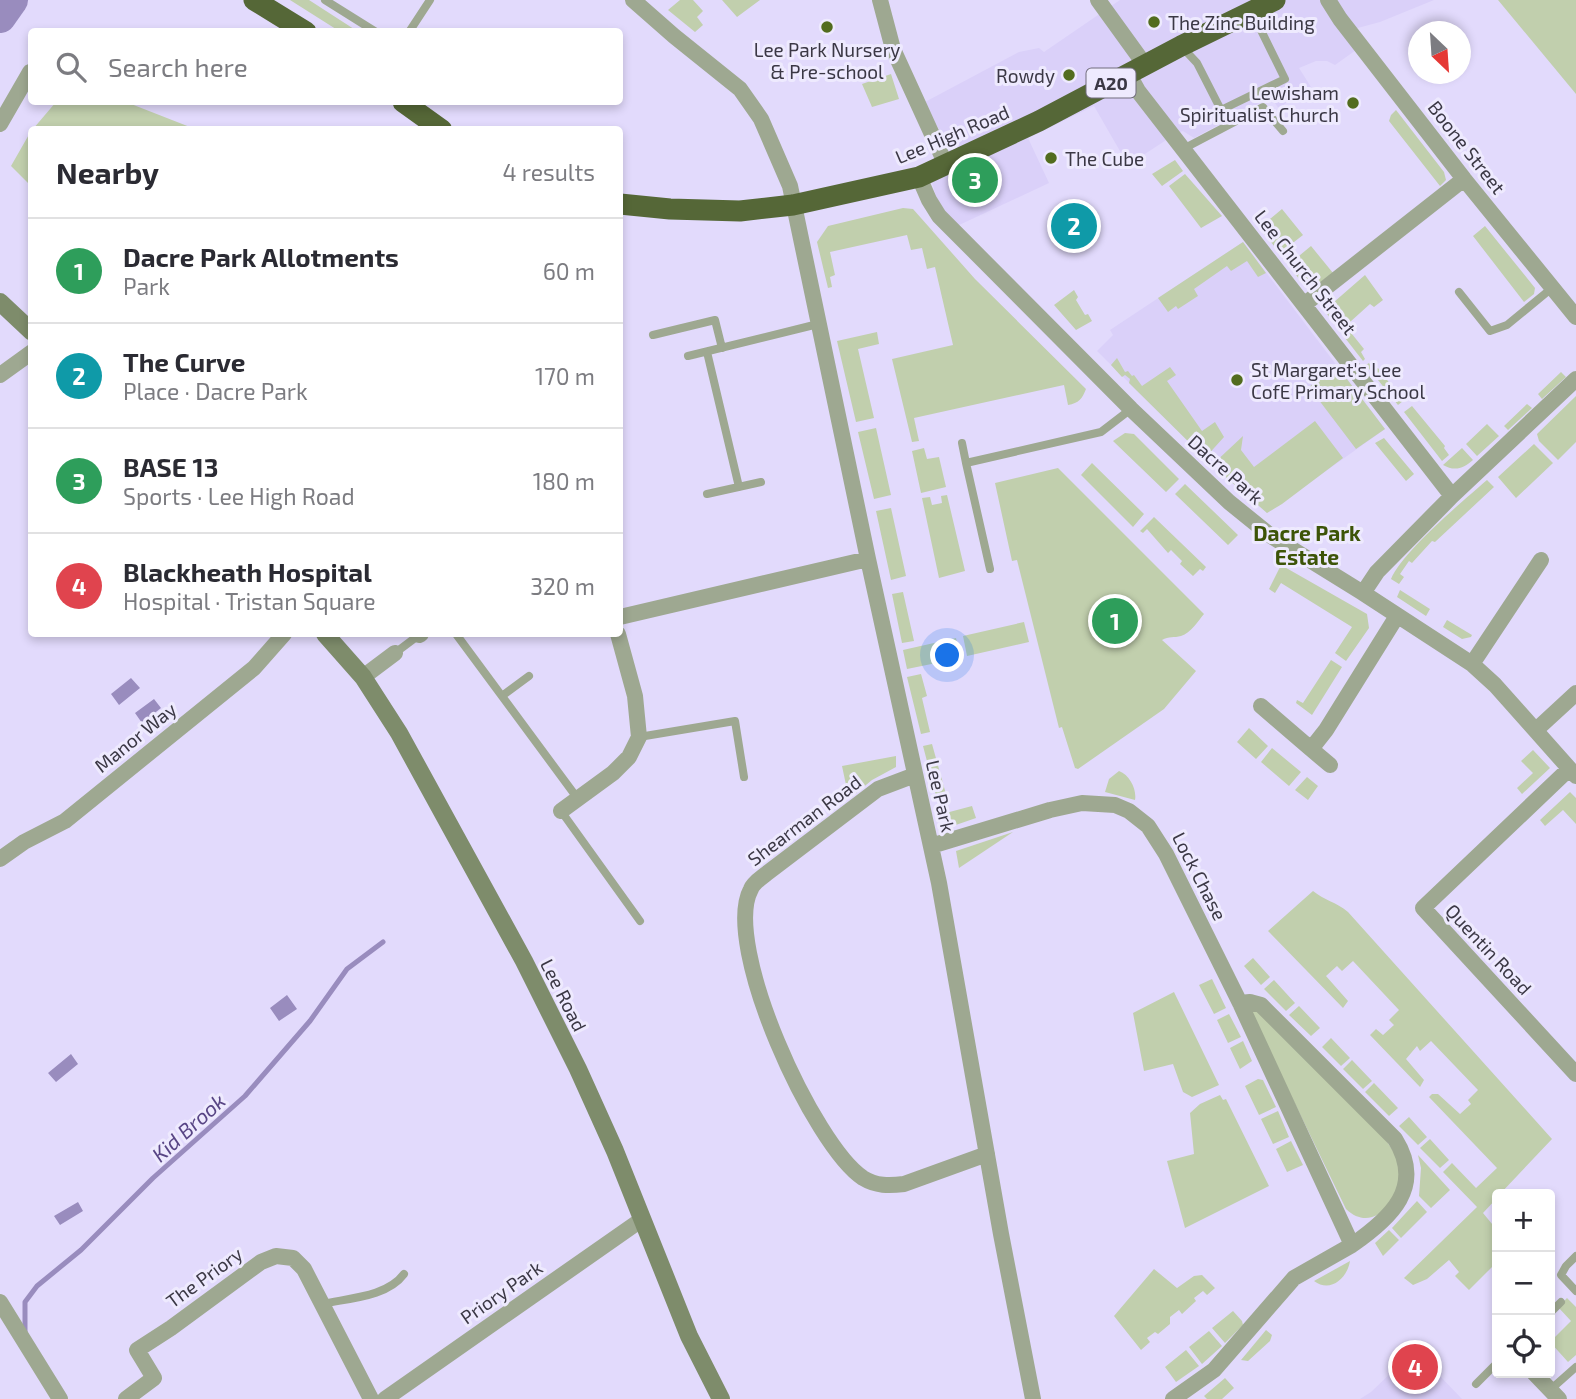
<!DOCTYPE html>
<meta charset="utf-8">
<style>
:root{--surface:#fff;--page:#f2f2f3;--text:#2b2b33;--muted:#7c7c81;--line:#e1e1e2;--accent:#1a73e8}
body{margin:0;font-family:"Exo 2",sans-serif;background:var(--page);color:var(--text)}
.controls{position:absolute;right:21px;bottom:21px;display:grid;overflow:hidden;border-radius:7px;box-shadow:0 4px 10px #0003}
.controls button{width:63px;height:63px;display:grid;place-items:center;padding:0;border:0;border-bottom:2px solid var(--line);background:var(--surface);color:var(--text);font:35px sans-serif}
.compass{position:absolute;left:1408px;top:21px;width:63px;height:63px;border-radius:50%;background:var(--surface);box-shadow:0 4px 10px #0003;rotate:155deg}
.you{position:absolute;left:948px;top:656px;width:24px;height:24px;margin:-18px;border:5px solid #fff;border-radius:50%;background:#1a73e8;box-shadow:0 0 0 10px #1a73e833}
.badge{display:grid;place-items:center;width:46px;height:46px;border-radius:50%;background:var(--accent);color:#fff;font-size:23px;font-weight:700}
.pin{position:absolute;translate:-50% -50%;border:4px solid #fff;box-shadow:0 2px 7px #0006}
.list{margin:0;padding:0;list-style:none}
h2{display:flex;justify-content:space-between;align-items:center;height:91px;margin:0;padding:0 28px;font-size:30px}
h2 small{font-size:23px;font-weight:400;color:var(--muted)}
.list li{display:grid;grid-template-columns:46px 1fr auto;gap:21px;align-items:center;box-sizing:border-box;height:105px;padding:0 28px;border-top:2px solid var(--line)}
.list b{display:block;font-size:26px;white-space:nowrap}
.list p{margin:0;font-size:23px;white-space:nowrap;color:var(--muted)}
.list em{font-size:23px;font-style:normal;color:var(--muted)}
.icon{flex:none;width:38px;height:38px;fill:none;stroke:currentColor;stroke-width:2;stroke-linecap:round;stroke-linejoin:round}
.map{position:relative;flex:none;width:1576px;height:1399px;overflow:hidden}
.search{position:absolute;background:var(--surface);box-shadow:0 4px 10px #0003;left:28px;top:28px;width:595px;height:77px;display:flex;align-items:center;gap:18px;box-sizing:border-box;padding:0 24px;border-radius:7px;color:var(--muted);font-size:26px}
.panel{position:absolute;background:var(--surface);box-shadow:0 4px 10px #0003;left:28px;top:126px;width:595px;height:511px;border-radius:7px}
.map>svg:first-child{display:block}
.built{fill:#dad0f9}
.green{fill:#c1cfad}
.water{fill:#998cbe}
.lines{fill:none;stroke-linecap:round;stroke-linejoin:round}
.stream{stroke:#998cbe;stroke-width:5}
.river{stroke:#998cbe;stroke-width:32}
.lane{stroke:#9ea891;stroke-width:8}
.street{stroke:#9ea891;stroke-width:16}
.secondary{stroke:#7e8c6b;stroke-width:18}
.highway{stroke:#556737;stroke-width:21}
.poi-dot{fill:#526c1e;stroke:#eeeafe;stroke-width:2.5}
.labels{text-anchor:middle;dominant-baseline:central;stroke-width:6;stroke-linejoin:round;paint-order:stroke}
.shield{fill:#eeeafe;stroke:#716d7c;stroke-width:2}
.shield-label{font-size:18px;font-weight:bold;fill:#3b3845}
.poi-label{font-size:19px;fill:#3b3845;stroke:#eeeafe;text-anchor:start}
.street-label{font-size:19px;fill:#3b3845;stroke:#eeeafe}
.neighbourhood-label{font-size:21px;font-weight:bold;fill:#3d5408;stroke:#eeeafe}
.water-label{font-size:21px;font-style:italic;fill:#584585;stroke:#eeeafe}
</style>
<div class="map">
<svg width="1576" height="1399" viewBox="0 0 1576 1399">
<rect width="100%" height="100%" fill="#e2dafc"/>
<path class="built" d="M1120,0H1434L1380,22L1354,29L1356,50L1335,65L1327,61H1316L1299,68L1311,87L1293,97L1279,109L1275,103L1265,100L1194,138L1183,131L1177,133L1128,165L1094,106L1028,138L1049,183L957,226L937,200L930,175L956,163L925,102L1019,52L1039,48L1044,52Z
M1243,242L1385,429L1267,513L1212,465L1097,351L1113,335L1110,330Z
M1415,1350L1462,1399H1360L1371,1392Z"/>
<path class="green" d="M290,0H309L357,31H339Z
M680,0H693L703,11L697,17L703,25L695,32L668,10Z
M722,0H760L737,17Z
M1498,0H1576V94Z
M891,74L899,99L872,107L862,84Z
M56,102H126L195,129H33Z
M1396,110L1444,172L1446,180L1440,186L1389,121L1391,115Z
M31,131V186L11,166Z
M1175,160L1183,171L1162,186L1152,174Z
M1185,174L1222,216L1201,228L1169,186Z
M903,208L913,209L975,279L1086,389C1082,399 1079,403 1068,405L1064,385L914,418L919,441L912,442L892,359L953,345L935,267L927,269L922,248L911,250L907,235L830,252L835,275L830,277L832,287L828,288L817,242L828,226Z
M1282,209L1303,235L1280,253L1259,228Z
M1485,226L1535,288L1534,294L1524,302L1473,236Z
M1243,242L1266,273L1258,277L1247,261L1231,271L1227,266L1194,289L1198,296L1178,309L1176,306L1168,312L1158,298Z
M1311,246L1333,273L1312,288L1304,285L1288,265Z
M1365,275L1383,300L1374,307L1370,304L1340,331L1327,314L1326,309Z
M1074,290L1078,297L1076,300L1085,315L1088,314L1092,321L1076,330L1054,305Z
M1348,329L1364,349L1361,352L1365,359L1363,361L1342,334Z
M877,332L879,344L858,349L874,418L856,422L837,341Z
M1117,358L1125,372L1128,371L1132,376L1134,375L1142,386L1170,367L1176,375L1167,381L1202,431L1215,422L1224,437L1205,458L1129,383L1130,379L1125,375L1122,377L1111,365Z
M1369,363L1374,370L1378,368L1403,401L1398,405L1366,365Z
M1337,366L1385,429L1356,449L1309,387Z
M1561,372L1566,377L1542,399L1538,394Z
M1576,396V442L1558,460L1539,441L1537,434Z
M1527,404L1532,408L1508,430L1504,426Z
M1412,406L1445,446L1444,448L1449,455L1442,461L1404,412Z
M1315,421L1343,458L1282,504L1267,513L1212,465L1243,436L1241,450L1254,467Z
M1487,424L1499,436L1477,456L1466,444Z
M876,428L891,495L874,499L858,432Z
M1125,433L1134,434L1179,479L1166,492L1113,441Z
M1384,438L1414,474L1406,481L1375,443Z
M1534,444L1553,463L1516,498L1498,477Z
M924,448L927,459L939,457L946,487L921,493L912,451Z
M1462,448L1473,460C1464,468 1455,472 1443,465Z
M1092,463L1144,514L1133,527L1081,475Z
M1058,468L1204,614C1198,621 1191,633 1181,636C1174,638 1169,636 1162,640L1196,671L1164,709L1078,769L1075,768L1062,727L1059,728L1017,560L1012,561L995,483Z
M1487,480L1494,487L1435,542L1432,541L1412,563L1409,561L1400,574L1404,577L1399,584L1391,579C1402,552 1463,501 1487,480Z
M1185,484L1238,535L1228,545L1175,494Z
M947,495L965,571L939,578L922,498L930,497L932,505L942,503L941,496Z
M891,508L906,576L891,580L876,511Z
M1154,517L1206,567L1203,571L1200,569L1193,576L1180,564L1182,561L1171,550L1168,553L1147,529L1143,533L1140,531Z
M1281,565L1367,614L1369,628L1346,661L1335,653L1352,627L1281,583L1275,593L1269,589Z
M1400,590L1430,609L1426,616L1397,597Z
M903,592L914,641L902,643L892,594Z
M1447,620L1472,635L1471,637L1462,639L1443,627Z
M1024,622L1029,642L967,656L963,636Z
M956,638L961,658L907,669L903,650Z
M1331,660L1342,667L1312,715L1296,703L1297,700L1303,703Z
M921,674L927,696L922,698L930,732L921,734L907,677Z
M1249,728L1268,746L1256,759L1237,742Z
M932,744L949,805L939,807L923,746Z
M1272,748L1301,772L1289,786L1261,762Z
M1533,750L1550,768L1522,794L1517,788L1533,773L1521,761Z
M896,756V767L872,780L849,799L842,766Z
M1119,771C1130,775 1137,790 1135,800L1105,792L1109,779Z
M1307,777L1318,786L1308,800L1295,790Z
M1570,792L1576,798V824L1563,810L1545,826L1540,820Z
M972,806L976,818L950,827L945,824L942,814Z
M1013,832L959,868L956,851Z
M1313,891C1324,900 1336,902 1348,912L1552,1139L1500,1194H1497V1198L1483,1213L1497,1230V1262L1469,1290L1455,1276L1459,1272L1449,1260L1427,1279L1413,1285L1404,1278L1477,1207L1443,1172L1452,1163L1476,1188L1497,1168L1429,1097L1432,1094H1438L1460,1114L1471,1104L1468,1100L1478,1090L1431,1041L1420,1051L1417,1046L1406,1059L1424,1080L1420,1087L1370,1035L1376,1029L1383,1035L1394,1025L1389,1020L1399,1010L1353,961L1342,971L1337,966L1326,976L1348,1001L1343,1008L1268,931Z
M1253,958L1270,977L1261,985L1244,966Z
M1212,979L1226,1008L1214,1014L1199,985Z
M1274,980L1295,1003L1286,1011L1264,989Z
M1174,992L1219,1085L1192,1097L1183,1092L1173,1064L1144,1071L1133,1013Z
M1299,1006L1320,1028L1311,1036L1289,1015Z
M1254,1009H1258L1385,1139C1393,1150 1400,1160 1400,1174C1399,1202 1372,1234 1346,1209L1252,1015Z
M1229,1014L1241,1037L1228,1043L1217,1020Z
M1331,1038L1350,1058L1341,1066L1322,1047Z
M1243,1041L1252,1061L1240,1069L1230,1048Z
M1352,1060L1372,1081L1363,1089L1343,1069Z
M1258,1079L1263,1080L1276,1107L1259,1115L1245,1086Z
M1374,1083L1398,1108L1389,1116L1365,1092Z
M1220,1095L1223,1100L1226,1099L1269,1186L1185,1228L1167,1161L1194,1154L1190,1113L1200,1104Z
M1278,1111L1289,1137L1273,1144L1261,1119Z
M1409,1117L1427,1137L1418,1145L1399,1126Z
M1430,1139L1449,1160L1440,1168L1420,1148Z
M1291,1141L1303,1165L1287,1172L1276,1149Z
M1418,1155L1450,1190L1431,1208L1419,1196L1421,1168Z
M1417,1201L1427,1212L1401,1238L1392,1228Z
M1389,1230L1399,1240L1383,1256L1375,1243Z
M1350,1261C1347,1279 1330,1293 1314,1281Z
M1154,1269L1177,1288L1194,1276L1202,1275L1215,1288L1207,1295L1203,1291L1194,1298L1196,1301L1182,1314L1179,1310L1170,1317V1324L1158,1334L1155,1332L1147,1338L1150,1342L1141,1350L1114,1316Z
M1567,1298L1576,1307V1355L1568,1362L1550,1342L1571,1321L1558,1307Z
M1233,1311L1242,1321L1243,1325L1225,1343L1212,1328Z
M1266,1330L1272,1335L1270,1341L1248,1361L1241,1360Z
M1209,1331L1222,1346L1202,1364L1189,1347Z
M1186,1350L1199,1366L1176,1382L1165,1367Z
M1225,1378L1234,1388L1222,1399H1207L1204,1396Z"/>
<path class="water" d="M131,678L140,688L119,705L111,694Z
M154,699L161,708L142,723L135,713Z
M287,995L297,1009L279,1021L270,1008Z
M71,1054L78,1064L56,1082L48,1073Z
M78,1202L83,1211L60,1225L54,1216Z"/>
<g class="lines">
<path class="stream" d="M25,1334V1302L37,1286L81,1250L153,1178L245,1096L310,1021L347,969L383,942"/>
<path class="river" d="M0,17L12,0"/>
<path class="lane" d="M325,0L376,32
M409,32L430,0
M1182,47L1197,63L1221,110L1285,79L1253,14
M1183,149L1263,107L1283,131
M1459,292L1490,331L1507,325L1552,288
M653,335L715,320L722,348
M707,352L739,487
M688,356L818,324
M962,443L966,463
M707,494L761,482
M990,569L966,463L1101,432L1131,409
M456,634L578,799
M395,653L419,635
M502,696L529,676
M639,737L735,721L744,777
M561,811L640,921
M1576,1256L1566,1266L1561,1275L1576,1291
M322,1304C349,1298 387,1297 404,1274
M1550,1313L1561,1302
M1476,1384L1497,1363
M1550,1390L1576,1367"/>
<path class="street" d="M633,0L674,36L740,89L761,119L790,186L868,559L939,883L1001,1234L1033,1399
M880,0L893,49L946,165
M1098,0L1145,65
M1328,0L1340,19L1464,179L1576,317
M1128,73L1138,91L1183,149L1452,496
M0,124L30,72
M919,177L929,200L939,216L1131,409L1229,502L1271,536L1363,593L1472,664L1495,685L1576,776
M1305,304L1464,179
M0,375L32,352
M1363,593L1377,572L1452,496L1576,379
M620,617L868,559
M419,635L421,634
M1472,664L1541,560
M363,677L395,653
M1261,706L1311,749L1326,730L1397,616
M1536,730L1576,693
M1311,749L1330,765
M1569,769L1423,908L1576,1074
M915,775L878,789L766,874C761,878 753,883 751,889C721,944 814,1146 863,1178C876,1186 889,1186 904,1184L987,1154
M561,811L613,773L629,757L639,737L635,696L618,634
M931,846L1050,810L1082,803L1115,805L1129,811L1148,826L1166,854L1240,1003L1352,1245L1294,1278L1214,1370L1173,1399
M0,859L24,842L65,821L254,668L284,634
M1240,1003L1250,1002L1261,1005L1395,1139C1425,1187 1391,1218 1352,1245
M0,1302L60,1399
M1534,1373L1559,1399
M126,1399L154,1378L137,1350L171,1328L261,1262L276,1256L293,1258L304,1269L371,1399
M385,1399L641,1220"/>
<path class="secondary" d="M0,302L32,332
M325,634L363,677L399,733L524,961L578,1069L615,1151L689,1336L721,1399"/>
<path class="highway" d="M254,0L306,32
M403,102L442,130
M620,204L670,209L740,211L793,205L919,177L1039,121L1181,46L1275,0"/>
</g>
<g class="poi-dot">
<circle cx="1154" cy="22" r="7"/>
<circle cx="827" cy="27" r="7"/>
<circle cx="1069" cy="75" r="7"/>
<circle cx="1353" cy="103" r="7"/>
<circle cx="1051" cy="158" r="7"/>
<circle cx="1237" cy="380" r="7"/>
</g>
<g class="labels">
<rect class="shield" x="1086.5" y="68.5" width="49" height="29" rx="5"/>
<g class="shield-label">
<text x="1111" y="83">A20</text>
</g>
<g class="poi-label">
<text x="1168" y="22">The Zinc Building</text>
<text x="827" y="49" text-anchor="middle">Lee Park Nursery<tspan x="827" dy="22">&amp; Pre-school</tspan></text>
<text x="1055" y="75" text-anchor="end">Rowdy</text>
<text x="1339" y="92" text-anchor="end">Lewisham<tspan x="1339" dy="22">Spiritualist Church</tspan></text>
<text x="1065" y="158">The Cube</text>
<text x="1251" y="369">St Margaret's Lee<tspan x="1251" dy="22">CofE Primary School</tspan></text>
</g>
<g class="street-label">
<text transform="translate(952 134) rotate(-23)">Lee High Road</text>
<text transform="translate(1467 147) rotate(52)">Boone Street</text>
<text transform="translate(1306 272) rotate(52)">Lee Church Street</text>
<text transform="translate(1226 469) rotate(42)">Dacre Park</text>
<text transform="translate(135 737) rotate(-39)">Manor Way</text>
<text transform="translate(941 796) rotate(77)">Lee Park</text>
<text transform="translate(804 820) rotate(-37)">Shearman Road</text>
<text transform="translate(1200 876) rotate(63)">Lock Chase</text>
<text transform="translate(1489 949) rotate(47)">Quentin Road</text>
<text transform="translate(564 995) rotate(63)">Lee Road</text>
<text transform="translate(204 1277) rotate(-36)">The Priory</text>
<text transform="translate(501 1292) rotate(-35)">Priory Park</text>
</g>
<g class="neighbourhood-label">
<text x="1307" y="532">Dacre Park<tspan x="1307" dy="24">Estate</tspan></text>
</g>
<g class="water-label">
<text transform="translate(188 1127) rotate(-42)">Kid Brook</text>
</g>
</g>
</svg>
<div class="controls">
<button>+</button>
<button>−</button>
<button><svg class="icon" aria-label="locate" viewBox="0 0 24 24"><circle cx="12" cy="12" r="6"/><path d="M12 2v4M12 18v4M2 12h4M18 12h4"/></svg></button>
</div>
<svg class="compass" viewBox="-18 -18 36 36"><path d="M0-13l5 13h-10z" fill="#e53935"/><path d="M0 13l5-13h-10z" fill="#7c7c81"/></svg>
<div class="you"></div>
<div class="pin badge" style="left:1115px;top:621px;background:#2e9e5b">1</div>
<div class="pin badge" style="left:1074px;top:226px;background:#0f9aa8">2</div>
<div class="pin badge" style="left:975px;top:180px;background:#2e9e5b">3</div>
<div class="pin badge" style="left:1415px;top:1367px;background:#e0444e">4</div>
<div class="search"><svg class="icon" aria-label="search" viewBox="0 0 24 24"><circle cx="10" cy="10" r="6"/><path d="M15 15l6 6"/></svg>Search here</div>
<section class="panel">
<h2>Nearby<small>4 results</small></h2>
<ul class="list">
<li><span class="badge" style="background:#2e9e5b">1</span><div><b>Dacre Park Allotments</b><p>Park</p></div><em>60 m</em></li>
<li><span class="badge" style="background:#0f9aa8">2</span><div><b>The Curve</b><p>Place · Dacre Park</p></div><em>170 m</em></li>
<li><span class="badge" style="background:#2e9e5b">3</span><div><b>BASE 13</b><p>Sports · Lee High Road</p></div><em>180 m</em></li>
<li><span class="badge" style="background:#e0444e">4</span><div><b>Blackheath Hospital</b><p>Hospital · Tristan Square</p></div><em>320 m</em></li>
</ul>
</section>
</div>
